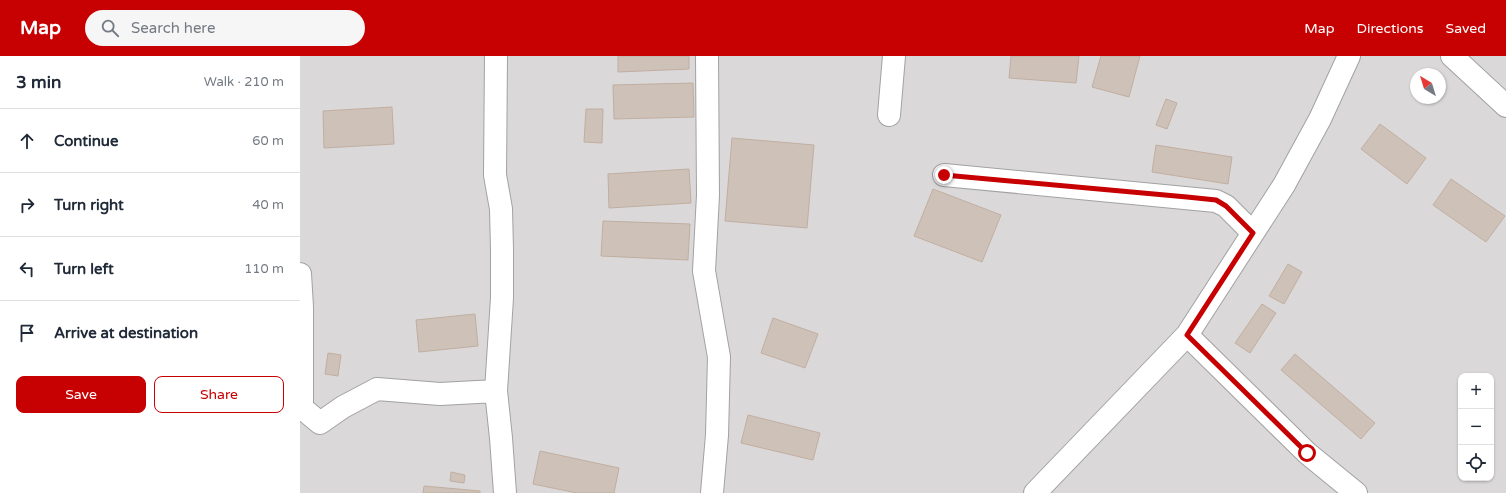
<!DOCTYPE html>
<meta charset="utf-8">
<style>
:root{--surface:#fff;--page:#f6f6f7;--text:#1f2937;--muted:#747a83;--line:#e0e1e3;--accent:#c70002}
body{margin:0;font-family:"Varela Round",sans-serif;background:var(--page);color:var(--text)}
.controls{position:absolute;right:12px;bottom:12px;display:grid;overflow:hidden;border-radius:8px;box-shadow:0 1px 3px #0004}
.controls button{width:36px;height:36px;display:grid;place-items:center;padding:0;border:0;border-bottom:1px solid var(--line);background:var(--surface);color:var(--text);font:20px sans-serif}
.compass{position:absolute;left:1110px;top:12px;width:36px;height:36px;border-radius:50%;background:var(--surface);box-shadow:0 1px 3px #0004;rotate:322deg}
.stop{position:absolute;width:12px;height:12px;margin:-9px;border:3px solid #c70002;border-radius:50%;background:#fff}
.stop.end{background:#c70002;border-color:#fff;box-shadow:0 1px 4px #0008}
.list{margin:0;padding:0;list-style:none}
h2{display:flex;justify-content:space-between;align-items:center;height:52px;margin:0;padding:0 16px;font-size:17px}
h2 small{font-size:13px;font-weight:400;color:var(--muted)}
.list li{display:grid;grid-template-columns:26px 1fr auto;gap:12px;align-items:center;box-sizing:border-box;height:64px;padding:0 16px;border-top:1px solid var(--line)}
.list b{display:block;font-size:15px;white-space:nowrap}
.list em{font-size:13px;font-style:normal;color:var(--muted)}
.actions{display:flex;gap:8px;padding:12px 16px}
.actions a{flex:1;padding:9px 0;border:1px solid var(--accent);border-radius:8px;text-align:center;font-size:14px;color:var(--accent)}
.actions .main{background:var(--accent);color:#fff}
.icon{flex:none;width:22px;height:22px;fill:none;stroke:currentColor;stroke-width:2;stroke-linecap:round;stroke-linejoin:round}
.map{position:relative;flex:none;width:1206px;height:437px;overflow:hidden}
header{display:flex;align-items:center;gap:24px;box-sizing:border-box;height:56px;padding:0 20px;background:var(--accent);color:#fff}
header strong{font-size:19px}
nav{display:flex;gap:22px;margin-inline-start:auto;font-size:14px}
.search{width:280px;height:36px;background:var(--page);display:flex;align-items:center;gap:10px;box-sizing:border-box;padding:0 14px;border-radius:22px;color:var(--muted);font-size:15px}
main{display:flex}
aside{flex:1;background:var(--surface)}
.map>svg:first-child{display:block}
.residential{fill:#dad8d8;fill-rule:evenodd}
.building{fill:#cec2b8;stroke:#c1aea1}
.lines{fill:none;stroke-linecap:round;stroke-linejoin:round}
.minor-casing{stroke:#a2a2a2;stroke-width:24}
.minor{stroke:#fff;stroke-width:22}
.route{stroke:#c70002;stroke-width:5}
</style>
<header>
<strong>Map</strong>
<div class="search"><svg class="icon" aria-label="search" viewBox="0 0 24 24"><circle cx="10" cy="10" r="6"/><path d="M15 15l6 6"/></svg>Search here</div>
<nav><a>Map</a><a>Directions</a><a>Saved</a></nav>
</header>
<main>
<aside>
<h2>3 min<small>Walk · 210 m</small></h2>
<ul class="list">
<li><svg class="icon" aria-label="ahead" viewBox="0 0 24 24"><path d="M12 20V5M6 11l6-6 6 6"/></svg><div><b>Continue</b></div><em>60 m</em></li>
<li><svg class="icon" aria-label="right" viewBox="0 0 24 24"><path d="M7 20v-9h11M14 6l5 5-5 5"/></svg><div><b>Turn right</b></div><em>40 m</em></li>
<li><svg class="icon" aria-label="left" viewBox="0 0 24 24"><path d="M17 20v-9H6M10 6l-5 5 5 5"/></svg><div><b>Turn left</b></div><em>110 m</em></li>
<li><svg class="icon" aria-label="arrive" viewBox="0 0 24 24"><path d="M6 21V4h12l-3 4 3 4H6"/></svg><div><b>Arrive at destination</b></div></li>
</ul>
<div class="actions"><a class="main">Save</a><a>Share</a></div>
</aside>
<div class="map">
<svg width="1206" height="437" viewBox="0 0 1206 437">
<rect width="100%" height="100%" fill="#eee9df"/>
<path class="residential" d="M0,0H1206V437H0ZM1116,18H1140V42H1116ZM1161,320H1191V422H1161Z"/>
<path class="building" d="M318,0H389V13L318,16Z
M711,0H779L776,27L709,22Z
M801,0H840L829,41L792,31Z
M393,27L394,61L314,63L313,29Z
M866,43L877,47L867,73L856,69Z
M92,51L94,88L24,92L23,55Z
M286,53H303L302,87L284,86Z
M1080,68L1126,102L1107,128L1061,93Z
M432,82L514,89L507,172L425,165Z
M856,89L932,101L928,128L852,116Z
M389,113L391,147L309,152L308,118Z
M1151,123L1205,160L1186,186L1133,149Z
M633,133L701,159L682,206L614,180Z
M303,165L390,168L388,204L301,200Z
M988,208L1002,216L984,248L969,240Z
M962,248L976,257L950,297L935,287Z
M175,258L178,290L119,296L116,264Z
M473,262L518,278L505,312L461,297Z
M28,297L41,299L38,320L25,318Z
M995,298L1075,367L1061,383L981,314Z
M448,359L520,377L513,404L441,387Z
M240,395L319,412L314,437H277L233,428Z
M151,416L165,419L164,427L150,425Z
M124,430L180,435V437H123Z"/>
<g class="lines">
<g class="minor-casing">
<path id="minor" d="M407,0L408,139L404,215L419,301L417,379L412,437
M1152,0L1206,50
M589,59L594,0
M644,119L916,145L926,150L953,177
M0,218L2,251V352L20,367L43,351L77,333L140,338L196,335L201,382L205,437
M887,279L1007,397L1056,437
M196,335L202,242V193L201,153L195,119L196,0
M735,437L887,279L984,129L1020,63L1049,0"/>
</g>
<use href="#minor" class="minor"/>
</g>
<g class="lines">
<path class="route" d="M644,119L887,141L916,144L926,150L953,177L887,279L1007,397"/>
</g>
</svg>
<div class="controls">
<button>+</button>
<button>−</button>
<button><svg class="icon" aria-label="locate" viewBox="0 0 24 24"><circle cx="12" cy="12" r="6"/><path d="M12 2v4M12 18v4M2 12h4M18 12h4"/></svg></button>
</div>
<svg class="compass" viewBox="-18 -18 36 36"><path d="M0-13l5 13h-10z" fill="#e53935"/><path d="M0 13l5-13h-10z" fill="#747a83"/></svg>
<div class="stop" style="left:1007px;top:397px"></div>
<div class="stop end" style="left:644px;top:119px"></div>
</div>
</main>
